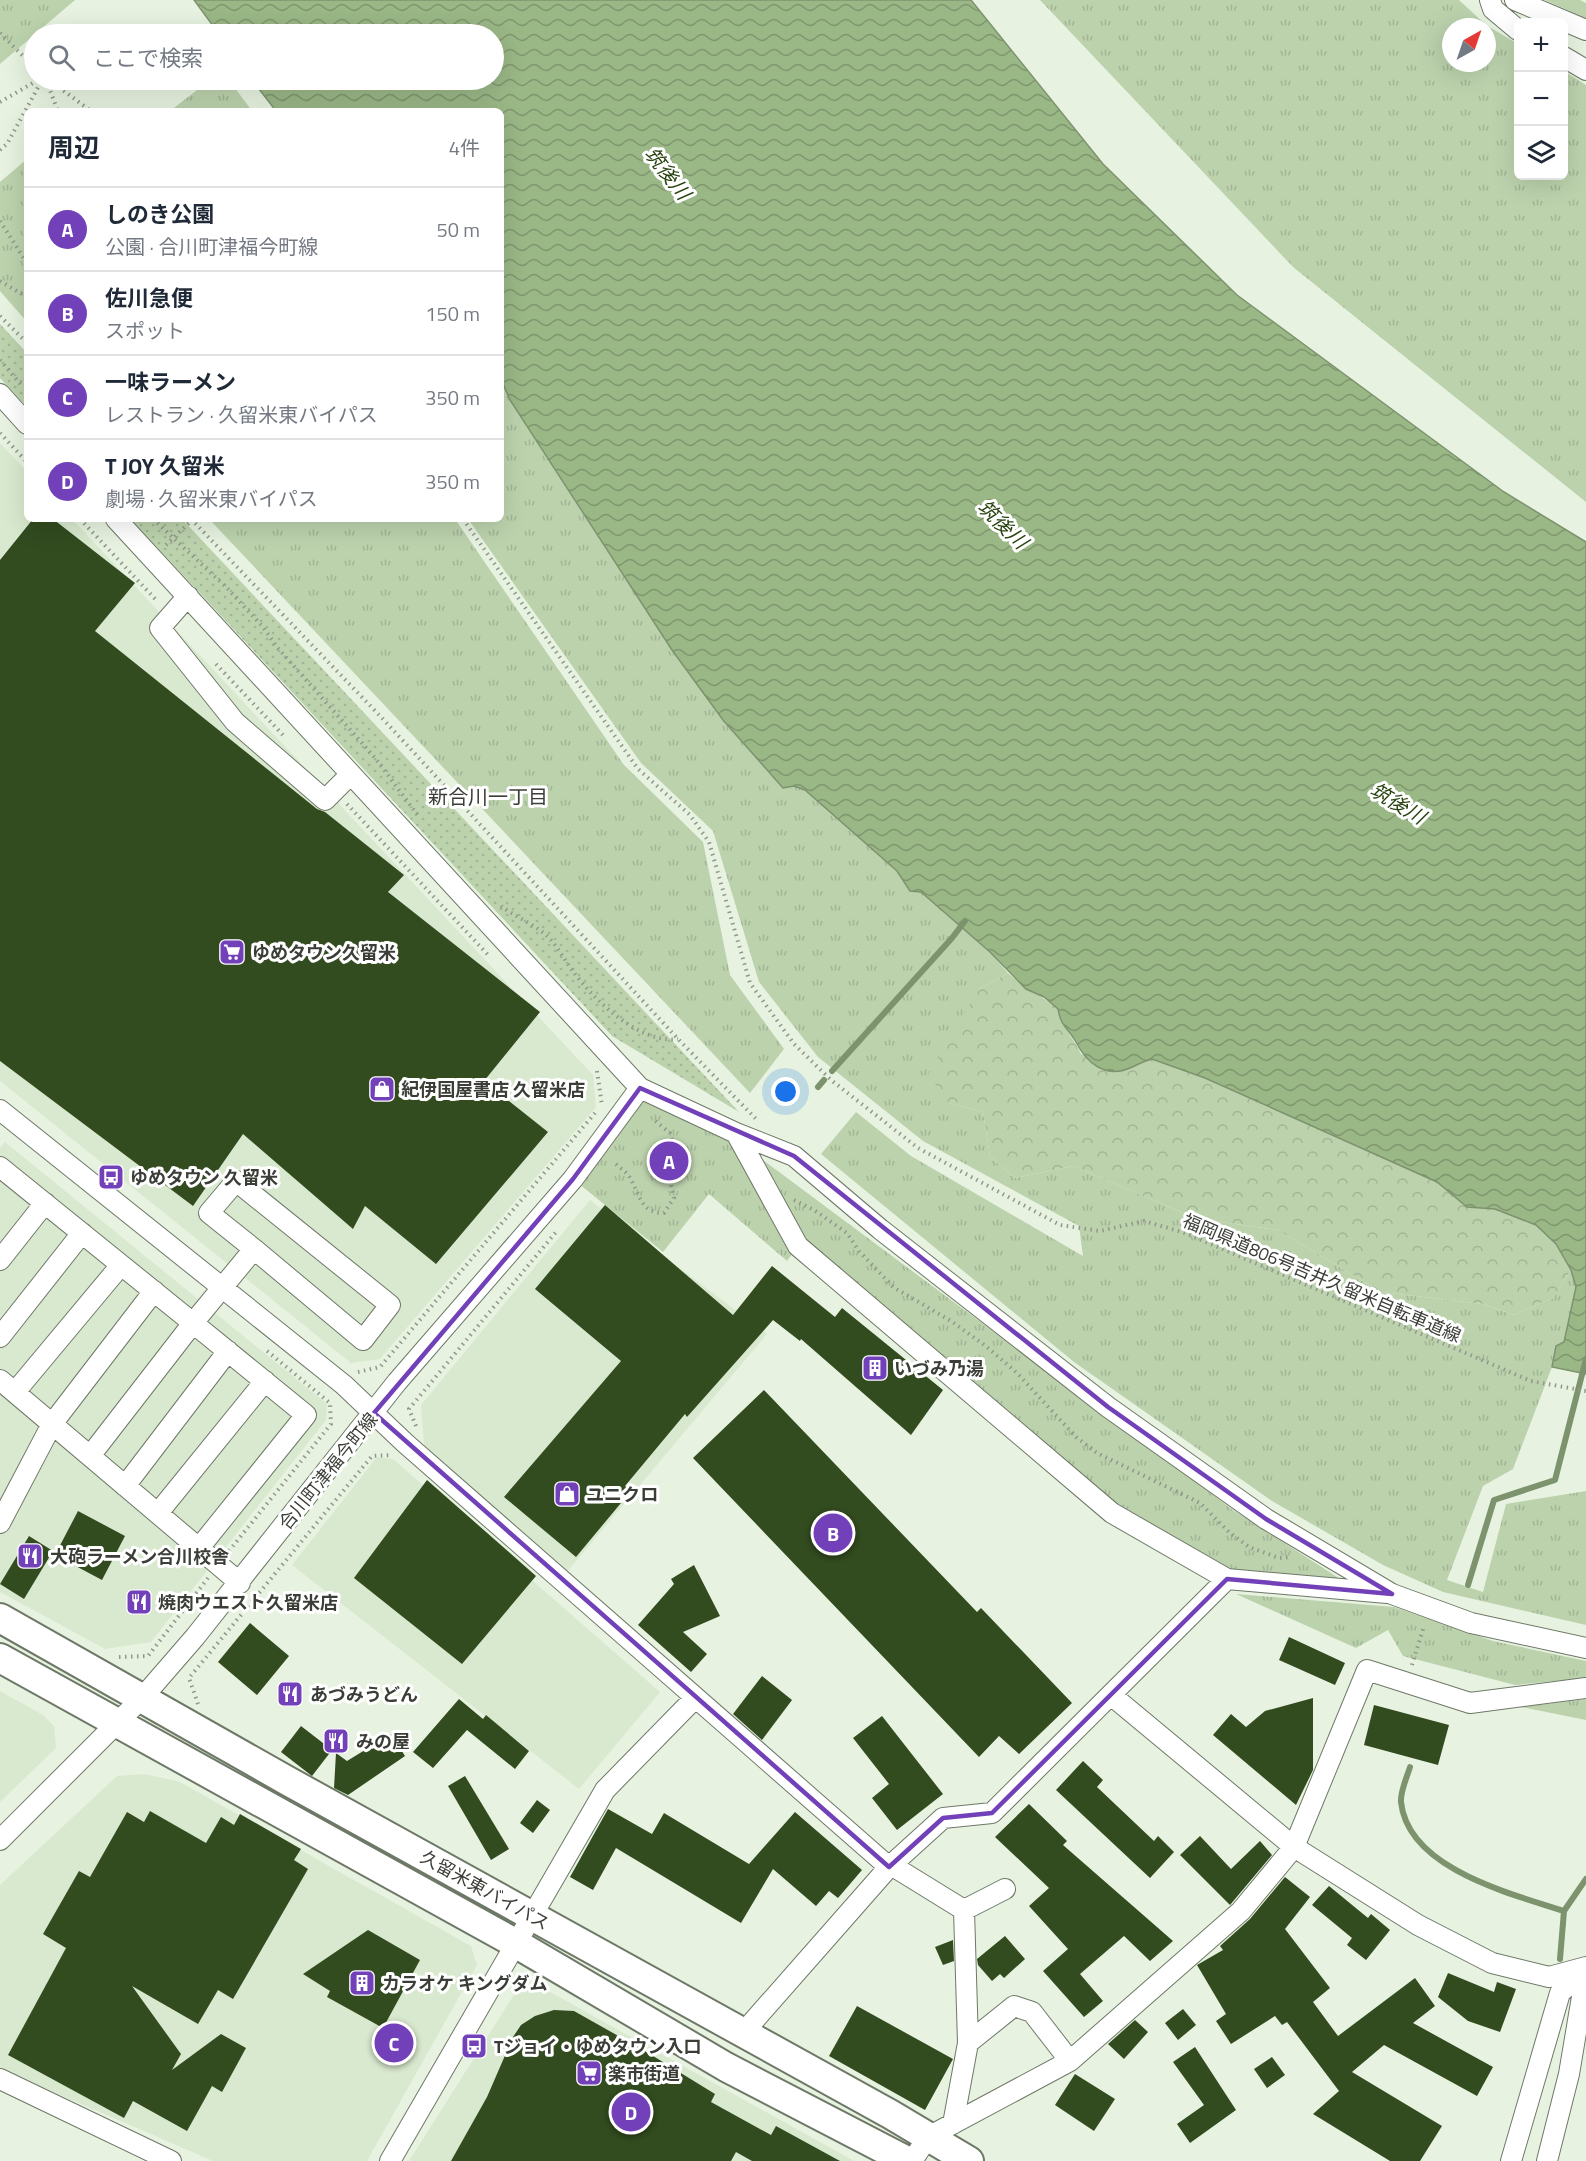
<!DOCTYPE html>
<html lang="ja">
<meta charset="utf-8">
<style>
:root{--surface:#fff;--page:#f2f2f3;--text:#1f2937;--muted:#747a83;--line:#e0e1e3;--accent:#7240b8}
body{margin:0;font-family:"Titillium Web","Noto Sans JP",sans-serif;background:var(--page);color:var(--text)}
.controls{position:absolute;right:18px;top:18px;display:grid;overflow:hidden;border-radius:9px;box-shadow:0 6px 24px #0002}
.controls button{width:54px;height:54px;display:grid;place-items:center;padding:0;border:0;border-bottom:2px solid var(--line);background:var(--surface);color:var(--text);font:30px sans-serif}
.compass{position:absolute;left:1442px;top:18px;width:54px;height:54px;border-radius:50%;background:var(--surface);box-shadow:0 6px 24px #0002;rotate:40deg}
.you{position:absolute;left:786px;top:1092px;width:21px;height:21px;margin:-15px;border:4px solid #fff;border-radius:50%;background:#1a73e8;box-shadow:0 0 0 9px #1a73e833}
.badge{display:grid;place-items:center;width:39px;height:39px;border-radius:50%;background:var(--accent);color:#fff;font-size:20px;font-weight:700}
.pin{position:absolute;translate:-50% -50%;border:3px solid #fff;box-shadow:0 2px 6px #0006}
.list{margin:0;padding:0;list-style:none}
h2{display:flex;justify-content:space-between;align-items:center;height:78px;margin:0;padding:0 24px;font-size:26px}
h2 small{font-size:20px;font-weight:400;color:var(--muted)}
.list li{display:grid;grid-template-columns:39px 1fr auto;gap:18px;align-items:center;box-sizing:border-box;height:84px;padding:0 24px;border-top:2px solid var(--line)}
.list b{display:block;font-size:22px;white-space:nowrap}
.list p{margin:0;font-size:20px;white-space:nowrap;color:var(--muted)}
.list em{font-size:20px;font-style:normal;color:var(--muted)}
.icon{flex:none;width:33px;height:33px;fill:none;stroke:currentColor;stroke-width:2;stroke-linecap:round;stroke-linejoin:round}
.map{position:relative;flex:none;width:1586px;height:2161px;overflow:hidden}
.search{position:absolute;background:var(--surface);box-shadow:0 6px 24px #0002;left:24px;top:24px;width:480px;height:66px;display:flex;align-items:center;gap:15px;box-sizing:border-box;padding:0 21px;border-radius:33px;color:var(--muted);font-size:22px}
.panel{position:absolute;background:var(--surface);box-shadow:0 6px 24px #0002;left:24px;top:108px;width:480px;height:414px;border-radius:9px}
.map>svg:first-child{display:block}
.built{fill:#d9e9cf}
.grass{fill:url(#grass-tufts);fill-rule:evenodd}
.forest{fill:url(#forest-crowns)}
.garden{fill:url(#garden-dots)}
.water{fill:url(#water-waves);stroke:#7d936e;stroke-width:1.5}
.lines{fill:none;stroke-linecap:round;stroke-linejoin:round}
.stream{stroke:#7d936e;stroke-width:6}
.building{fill:#324b1f}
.minor-casing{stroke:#6e7867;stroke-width:22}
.highway-casing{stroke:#6e7867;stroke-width:32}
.path{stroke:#90988b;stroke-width:4;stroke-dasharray:1.5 4.5;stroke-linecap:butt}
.minor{stroke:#fff;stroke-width:20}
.highway{stroke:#fff;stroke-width:28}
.marked{fill:none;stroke:#7240b8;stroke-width:4.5;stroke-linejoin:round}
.labels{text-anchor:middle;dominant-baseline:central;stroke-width:6;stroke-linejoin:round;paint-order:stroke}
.poi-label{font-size:18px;font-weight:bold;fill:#3a3e37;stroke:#fff;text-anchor:start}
.street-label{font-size:18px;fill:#3a3e37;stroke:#fff}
.water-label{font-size:20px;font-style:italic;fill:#294410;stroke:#fff}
.neighbourhood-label{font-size:20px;fill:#3a3e37;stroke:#fff}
</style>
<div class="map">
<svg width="1586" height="2161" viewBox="0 0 1586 2161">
<defs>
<pattern id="grass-tufts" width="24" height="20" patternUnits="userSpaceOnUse" patternTransform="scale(1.5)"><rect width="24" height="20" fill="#bcd2ad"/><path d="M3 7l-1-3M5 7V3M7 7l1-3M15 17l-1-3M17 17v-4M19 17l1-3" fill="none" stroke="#a2b595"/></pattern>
<pattern id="forest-crowns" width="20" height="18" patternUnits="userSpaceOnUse" patternTransform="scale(1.5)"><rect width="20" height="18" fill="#bcd2ad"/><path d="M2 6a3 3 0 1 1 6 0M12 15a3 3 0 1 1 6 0" fill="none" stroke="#a2b595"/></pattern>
<pattern id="garden-dots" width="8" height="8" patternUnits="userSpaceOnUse" patternTransform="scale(1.5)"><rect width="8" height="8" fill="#bcd2ad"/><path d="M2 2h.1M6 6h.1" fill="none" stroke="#a2b595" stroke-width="1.8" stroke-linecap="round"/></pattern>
<pattern id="water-waves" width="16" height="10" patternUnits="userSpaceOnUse" patternTransform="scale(1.5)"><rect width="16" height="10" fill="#9ab786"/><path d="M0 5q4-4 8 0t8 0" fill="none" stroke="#7f966e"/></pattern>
</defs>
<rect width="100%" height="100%" fill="#e7f3e0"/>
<path class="built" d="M0,443L27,472V519H72L593,1075L596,1107L380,1359L351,1363L0,1081Z
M5,1142L327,1404L326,1420L151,1642L105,1649L0,1592V1148Z
M590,1200L767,1334L566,1573L424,1445L421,1405Z
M377,1457L393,1459L660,1692L579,1789L292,1565Z
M0,1691L43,1715L54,1726L56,1748L0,1802Z
M145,1774L180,1782L471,1946L477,1965L367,2161H213L0,2069V1885L117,1776Z
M534,1983L854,2161H409L517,1990Z"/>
<path class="grass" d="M0,0H75L0,64Z
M1040,0H1459L1486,25L1518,44V176H1564V71L1586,85V502L1293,267ZM1451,27H1487V63H1451Z
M1545,0H1580L1586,3V18Z
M210,80H229L252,111H170Z
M27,159V322L0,291V182Z
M501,379L510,400L618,568L723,720L794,786L805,790L897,871L910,891L921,892L990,952L1008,973L979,989L949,1103L983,1112L990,1156L1015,1178L1074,1166L1195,1218L1278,1230L1381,1292L1483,1304L1514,1315L1553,1298L1571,1270L1576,1287L1564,1343L1556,1346L1552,1367L1513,1469L1483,1486L1447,1580L1483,1592L1506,1504L1586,1491V1625L1443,1592L1383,1565L1272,1501L1074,1362L821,1154L856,1112L911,1156L1083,1256L1079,1226L923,1141L818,1057L759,982L713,831L641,763L468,519H501Z
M209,519H455L624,765L703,842L730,975L784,1049L750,1093Z
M640,1088L736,1133L798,1246L787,1261L709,1194L663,1252L573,1179Z
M751,1151L1233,1510L1348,1584L1231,1569L1122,1514L801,1237Z
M1236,1594L1394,1607L1493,1641L1586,1661V1678L1515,1685L1403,1656L1388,1630L1356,1648Z
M1586,1699V1720L1521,1707Z"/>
<path class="forest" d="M1008,973C1024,987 1042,996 1059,1010C1061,1027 1074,1038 1081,1054L1129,1069L1151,1059L1205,1078L1437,1182L1467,1207L1495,1209L1536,1225L1556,1244L1571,1270L1553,1298L1514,1315L1483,1304L1381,1292L1278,1230L1195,1218L1074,1166L1015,1178L990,1156L983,1112L949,1103L928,1075L979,989Z"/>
<path class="garden" d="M0,324L27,353V407L0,378Z
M131,519H182L739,1112L612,1036Z"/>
<path class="water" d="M194,0H971L1103,164L1237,295L1504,492L1586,542V1374L1552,1367L1556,1346L1564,1342L1576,1287L1571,1270L1556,1244L1536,1225L1495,1209L1467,1207L1437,1182L1205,1078L1152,1059C1144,1061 1137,1065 1130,1068C1105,1079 1086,1062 1076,1042C1068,1028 1061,1027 1058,1009L1044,997L1026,989L990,952L921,892L910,891L897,871L805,790L794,786L783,788L723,720L672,650L510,400L501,379V111H276L252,80H494V34H219Z"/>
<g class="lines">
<path class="stream" d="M832,1071L952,938L965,921
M818,1087L824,1080
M1468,1585L1494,1500L1555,1480L1586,1359
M1410,1767C1407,1777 1400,1792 1401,1802C1408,1869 1512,1894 1564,1911
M1560,1959L1564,1911L1586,1879"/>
</g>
<path class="building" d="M33,519H53L135,583L95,631L317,809L325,812L404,875L388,892L540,1012L484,1081L548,1132L436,1264L365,1206L353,1229L243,1134L193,1206L0,1061V560Z
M605,1205L733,1315L772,1266L835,1317L842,1308L943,1390L911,1435L801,1339L800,1341L773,1320L687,1417L685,1414L625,1486L631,1491L576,1557L504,1497L621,1361L535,1289Z
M764,1390L977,1612L981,1608L1072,1703L1019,1754L999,1736L979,1757L693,1458Z
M427,1480L536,1576L462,1664L354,1578Z
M78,1511L125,1536L102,1580L55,1555Z
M29,1536L53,1551L24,1599L0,1584Z
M694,1565L720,1616L683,1632L707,1654L691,1672L638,1625L674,1584L671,1579Z
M250,1623L289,1656L257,1695L218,1662Z
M1289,1637L1345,1663L1335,1685L1279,1660Z
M762,1676L792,1700L762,1740L733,1714Z
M1313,1698V1770L1296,1805L1213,1735L1231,1714L1246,1727L1265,1711Z
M459,1699L483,1719L486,1715L529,1751L515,1769L467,1730L433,1768L413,1752Z
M1374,1705L1449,1725L1438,1765L1364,1745Z
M882,1716L943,1794L897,1830L872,1798L889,1784L853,1738Z
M301,1726L332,1750L312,1776L281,1752Z
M391,1734L405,1756L348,1795L334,1788L336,1753L347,1761Z
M1083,1761L1103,1780L1097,1787L1154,1841L1158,1836L1174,1852L1150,1878L1056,1790Z
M465,1776L509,1849L491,1860L448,1786Z
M537,1800L550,1810L533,1833L520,1823Z
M1029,1804L1067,1841L1063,1845L1173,1941L1150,1961L1124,1936L1080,1974L1103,2001L1084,2017L1043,1971L1068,1949L1029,1906L1049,1888L995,1837Z
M608,1809L652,1834L664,1813L749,1864L795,1812L862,1870L838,1898L829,1891L816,1906L773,1869L741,1923L616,1848L593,1890L570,1877Z
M150,1811L206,1843L221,1817L234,1825L240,1814L301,1849L294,1860L308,1869L233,1999L218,1990L198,2024L132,1986L181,2054L172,2070L221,2034L246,2048L222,2092L212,2086L187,2131L133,2101L124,2118L8,2055L66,1948L43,1934L79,1871L90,1877L127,1812L144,1822Z
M1200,1836L1231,1869L1260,1841L1272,1855L1230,1905L1180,1855Z
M1285,1877L1310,1897L1285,1929L1330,1988L1313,2002L1338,2036L1415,1978L1435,2006L1413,2023L1493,2067L1477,2096L1384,2045L1352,2072L1442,2126L1420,2161H1390L1313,2114L1339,2091L1287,2022L1282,2025L1275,2016L1231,2044L1216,2021L1226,2014L1197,1965L1223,1950L1220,1946L1250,1919Z
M1329,1886L1368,1918L1371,1914L1390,1930L1366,1960L1347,1945L1352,1938L1312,1905Z
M368,1930L420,1960L383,2028L327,1997L330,1991L303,1974Z
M1005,1936L1025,1959L1004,1978L1000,1974L992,1981L978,1965L977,1959Z
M953,1940L954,1961L943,1965L935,1947Z
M1448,1973L1494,1992L1497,1982L1516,1989L1500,2032L1468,2021L1438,1997Z
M857,2006L953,2059L925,2110L829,2056Z
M1183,2009L1196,2025L1178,2040L1165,2023Z
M554,2010L574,2011L645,2051L715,2094L711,2102L771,2135L776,2126L840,2161H752L736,2152L731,2161H451L487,2097L513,2037L521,2025L535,2016Z
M1135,2020L1148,2032L1124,2059L1108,2044Z
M1195,2047L1236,2110L1190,2143L1177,2124L1204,2105L1173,2062Z
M1272,2057L1285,2075L1267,2088L1254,2069Z
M1075,2074L1115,2099L1094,2131L1055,2105Z"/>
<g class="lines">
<g class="minor-casing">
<path id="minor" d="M1490,0L1493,9L1518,30
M1515,0L1586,30
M1564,57L1586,70
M0,394L27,424
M116,519L640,1088L736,1133L794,1156L880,1229L1108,1407L1266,1519L1392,1594L1471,1623L1586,1648
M188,596L160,628L235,722L325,800L351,774
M0,1110L344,1385L405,1443L889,1867
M736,1133L798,1246L1112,1513L1227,1579L1387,1593
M0,1167L193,1323L254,1249L209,1213L236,1181L390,1305L363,1340L254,1249
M0,1260L45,1203
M0,1337L82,1233
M0,1380L240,1583
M15,1392L121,1265
M90,1456L193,1323L306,1415L199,1548
M125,1486L228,1351
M158,1513L265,1381
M0,1523L52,1424L154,1291
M1111,1695L1294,1847L1418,1925L1492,1963L1549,1977L1586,1967
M0,1840L143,1697L195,1637L397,1382L573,1179L640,1088
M891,1865L964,1910L968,2043L953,2124
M964,1910L1005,1889
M742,2034L889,1867L943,1818L992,1813L1227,1579
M968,2043L1014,2006L1032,2012L1070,2061
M0,2079L171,2161
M390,2161L605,1790L695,1698
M912,2161L928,2137L1070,2061L1241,1911L1294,1847L1367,1670L1470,1703L1586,1688
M1511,2161L1560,1993L1584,1970
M1547,2161L1569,2074L1586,1973"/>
</g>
<g class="highway-casing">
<path id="highway" d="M0,1618L286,1780L890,2114L969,2161
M0,1658L515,1943L726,2067L907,2161"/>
</g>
<path class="path" d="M0,33L34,67
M46,80L58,111
M49,80L91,111
M0,102L38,80
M0,150L7,144L42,80
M0,221L27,263
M0,281L27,297
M0,316L27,343
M0,360L23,387
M0,433L27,462
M80,519L158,602
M153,519L227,588L263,627L277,647L376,759L419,817
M191,519L382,718L678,1039L758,1121
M463,519L638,769L690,815L709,842L750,983L794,1044L831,1080L918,1148L1060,1225L1100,1231L1144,1221L1185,1233L1531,1381L1586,1391
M166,545L192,520
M216,664L283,735
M347,804L490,957
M501,906C515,917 536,925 548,937C558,947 564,959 572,970C594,1000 639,1044 678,1039
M597,1071L602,1105
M616,1164C621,1169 627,1172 630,1178C640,1194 640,1213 664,1213L674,1198L668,1171L672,1142L670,1133L653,1119
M794,1200L814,1210L847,1233L859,1251L893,1287L951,1321L987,1347L1017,1373L1076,1437L1097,1453L1200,1503L1229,1532L1249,1547L1279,1558L1291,1557
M358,1372L380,1367L595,1113
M416,1426L409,1409L556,1232
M229,1551L331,1424L330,1403L267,1351
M119,1657L148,1656L208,1578
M1412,1665L1424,1626
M198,1704L189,1678L372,1456L392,1455"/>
<use href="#minor" class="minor"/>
<use href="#highway" class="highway"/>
</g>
<path class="marked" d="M640,1088L794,1156L1108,1407L1266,1519L1392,1594L1227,1579L992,1813L943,1818L889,1867L374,1413L573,1179Z"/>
<defs>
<g id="supermarket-square" transform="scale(1.35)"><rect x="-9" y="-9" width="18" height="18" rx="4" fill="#7240b8" stroke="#fff"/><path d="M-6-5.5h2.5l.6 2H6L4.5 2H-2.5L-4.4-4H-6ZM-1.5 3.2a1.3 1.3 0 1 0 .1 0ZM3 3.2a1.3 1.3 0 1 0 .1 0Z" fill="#fff"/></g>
<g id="shop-square" transform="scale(1.35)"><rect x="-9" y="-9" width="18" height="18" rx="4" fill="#7240b8" stroke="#fff"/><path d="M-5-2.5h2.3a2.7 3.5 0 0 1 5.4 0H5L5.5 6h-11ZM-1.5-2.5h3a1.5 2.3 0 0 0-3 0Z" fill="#fff"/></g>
<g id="bus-square" transform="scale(1.35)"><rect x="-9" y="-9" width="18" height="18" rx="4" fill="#7240b8" stroke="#fff"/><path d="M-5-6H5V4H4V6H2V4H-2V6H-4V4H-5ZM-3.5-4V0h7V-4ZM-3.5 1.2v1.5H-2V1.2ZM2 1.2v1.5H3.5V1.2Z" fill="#fff"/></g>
<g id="building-square" transform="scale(1.35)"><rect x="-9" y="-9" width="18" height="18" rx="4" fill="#7240b8" stroke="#fff"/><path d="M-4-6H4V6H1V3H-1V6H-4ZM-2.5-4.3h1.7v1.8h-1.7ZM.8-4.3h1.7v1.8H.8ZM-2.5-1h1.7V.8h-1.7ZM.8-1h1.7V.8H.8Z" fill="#fff"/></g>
<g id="restaurant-square" transform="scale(1.35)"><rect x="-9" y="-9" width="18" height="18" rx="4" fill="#7240b8" stroke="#fff"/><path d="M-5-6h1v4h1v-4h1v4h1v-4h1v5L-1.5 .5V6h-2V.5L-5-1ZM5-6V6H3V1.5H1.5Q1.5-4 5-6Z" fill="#fff"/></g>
</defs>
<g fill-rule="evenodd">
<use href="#supermarket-square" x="232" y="952"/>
<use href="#shop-square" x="382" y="1089"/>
<use href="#bus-square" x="111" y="1177"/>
<use href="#building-square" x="875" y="1368"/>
<use href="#shop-square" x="567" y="1494"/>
<use href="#restaurant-square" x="30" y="1556"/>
<use href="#restaurant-square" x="139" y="1602"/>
<use href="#restaurant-square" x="290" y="1694"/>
<use href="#restaurant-square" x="336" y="1741"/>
<use href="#building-square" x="362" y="1983"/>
<use href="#bus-square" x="474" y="2046"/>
<use href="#supermarket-square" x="589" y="2073"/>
</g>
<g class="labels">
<g class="poi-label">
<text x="252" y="952">ゆめタウン久留米</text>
<text x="401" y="1089">紀伊国屋書店 久留米店</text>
<text x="130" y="1177">ゆめタウン 久留米</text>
<text x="894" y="1368">いづみ乃湯</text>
<text x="586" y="1494">ユニクロ</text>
<text x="50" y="1556">大砲ラーメン合川校舎</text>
<text x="158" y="1602">焼肉ウエスト久留米店</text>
<text x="310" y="1694">あづみうどん</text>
<text x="356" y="1741">みの屋</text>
<text x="382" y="1983">カラオケ キングダム</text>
<text x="494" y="2046">Tジョイ・ゆめタウン入口</text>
<text x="608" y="2073">楽市街道</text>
</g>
<g class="street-label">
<text transform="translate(1322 1278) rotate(23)">福岡県道806号吉井久留米自転車道線</text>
<text transform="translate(328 1471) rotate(-51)">合川町津福今町線</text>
<text transform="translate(485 1890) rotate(29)">久留米東バイパス</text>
</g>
<g class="water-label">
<text transform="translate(668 173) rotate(52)">筑後川</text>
<text transform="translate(1003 524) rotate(44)">筑後川</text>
<text transform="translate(1398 803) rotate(31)">筑後川</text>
</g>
<g class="neighbourhood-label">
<text x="488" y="796">新合川一丁目</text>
</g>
</g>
</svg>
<div class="controls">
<button>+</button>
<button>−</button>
<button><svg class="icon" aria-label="layers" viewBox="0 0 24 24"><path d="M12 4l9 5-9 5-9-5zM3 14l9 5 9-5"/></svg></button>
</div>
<svg class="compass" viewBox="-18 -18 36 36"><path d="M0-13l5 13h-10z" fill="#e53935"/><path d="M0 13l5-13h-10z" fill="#747a83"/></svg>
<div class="you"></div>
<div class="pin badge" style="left:669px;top:1161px">A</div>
<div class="pin badge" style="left:833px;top:1533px">B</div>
<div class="pin badge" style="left:394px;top:2043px">C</div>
<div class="pin badge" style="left:631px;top:2112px">D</div>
<div class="search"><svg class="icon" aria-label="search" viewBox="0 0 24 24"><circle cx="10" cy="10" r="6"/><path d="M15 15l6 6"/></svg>ここで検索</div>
<section class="panel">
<h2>周辺<small>4件</small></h2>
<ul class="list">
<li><span class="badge">A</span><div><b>しのき公園</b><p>公園 · 合川町津福今町線</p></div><em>50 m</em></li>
<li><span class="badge">B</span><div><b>佐川急便</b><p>スポット</p></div><em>150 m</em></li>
<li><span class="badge">C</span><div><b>一味ラーメン</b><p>レストラン · 久留米東バイパス</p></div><em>350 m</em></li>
<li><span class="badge">D</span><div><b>T JOY 久留米</b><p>劇場 · 久留米東バイパス</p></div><em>350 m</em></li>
</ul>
</section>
</div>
